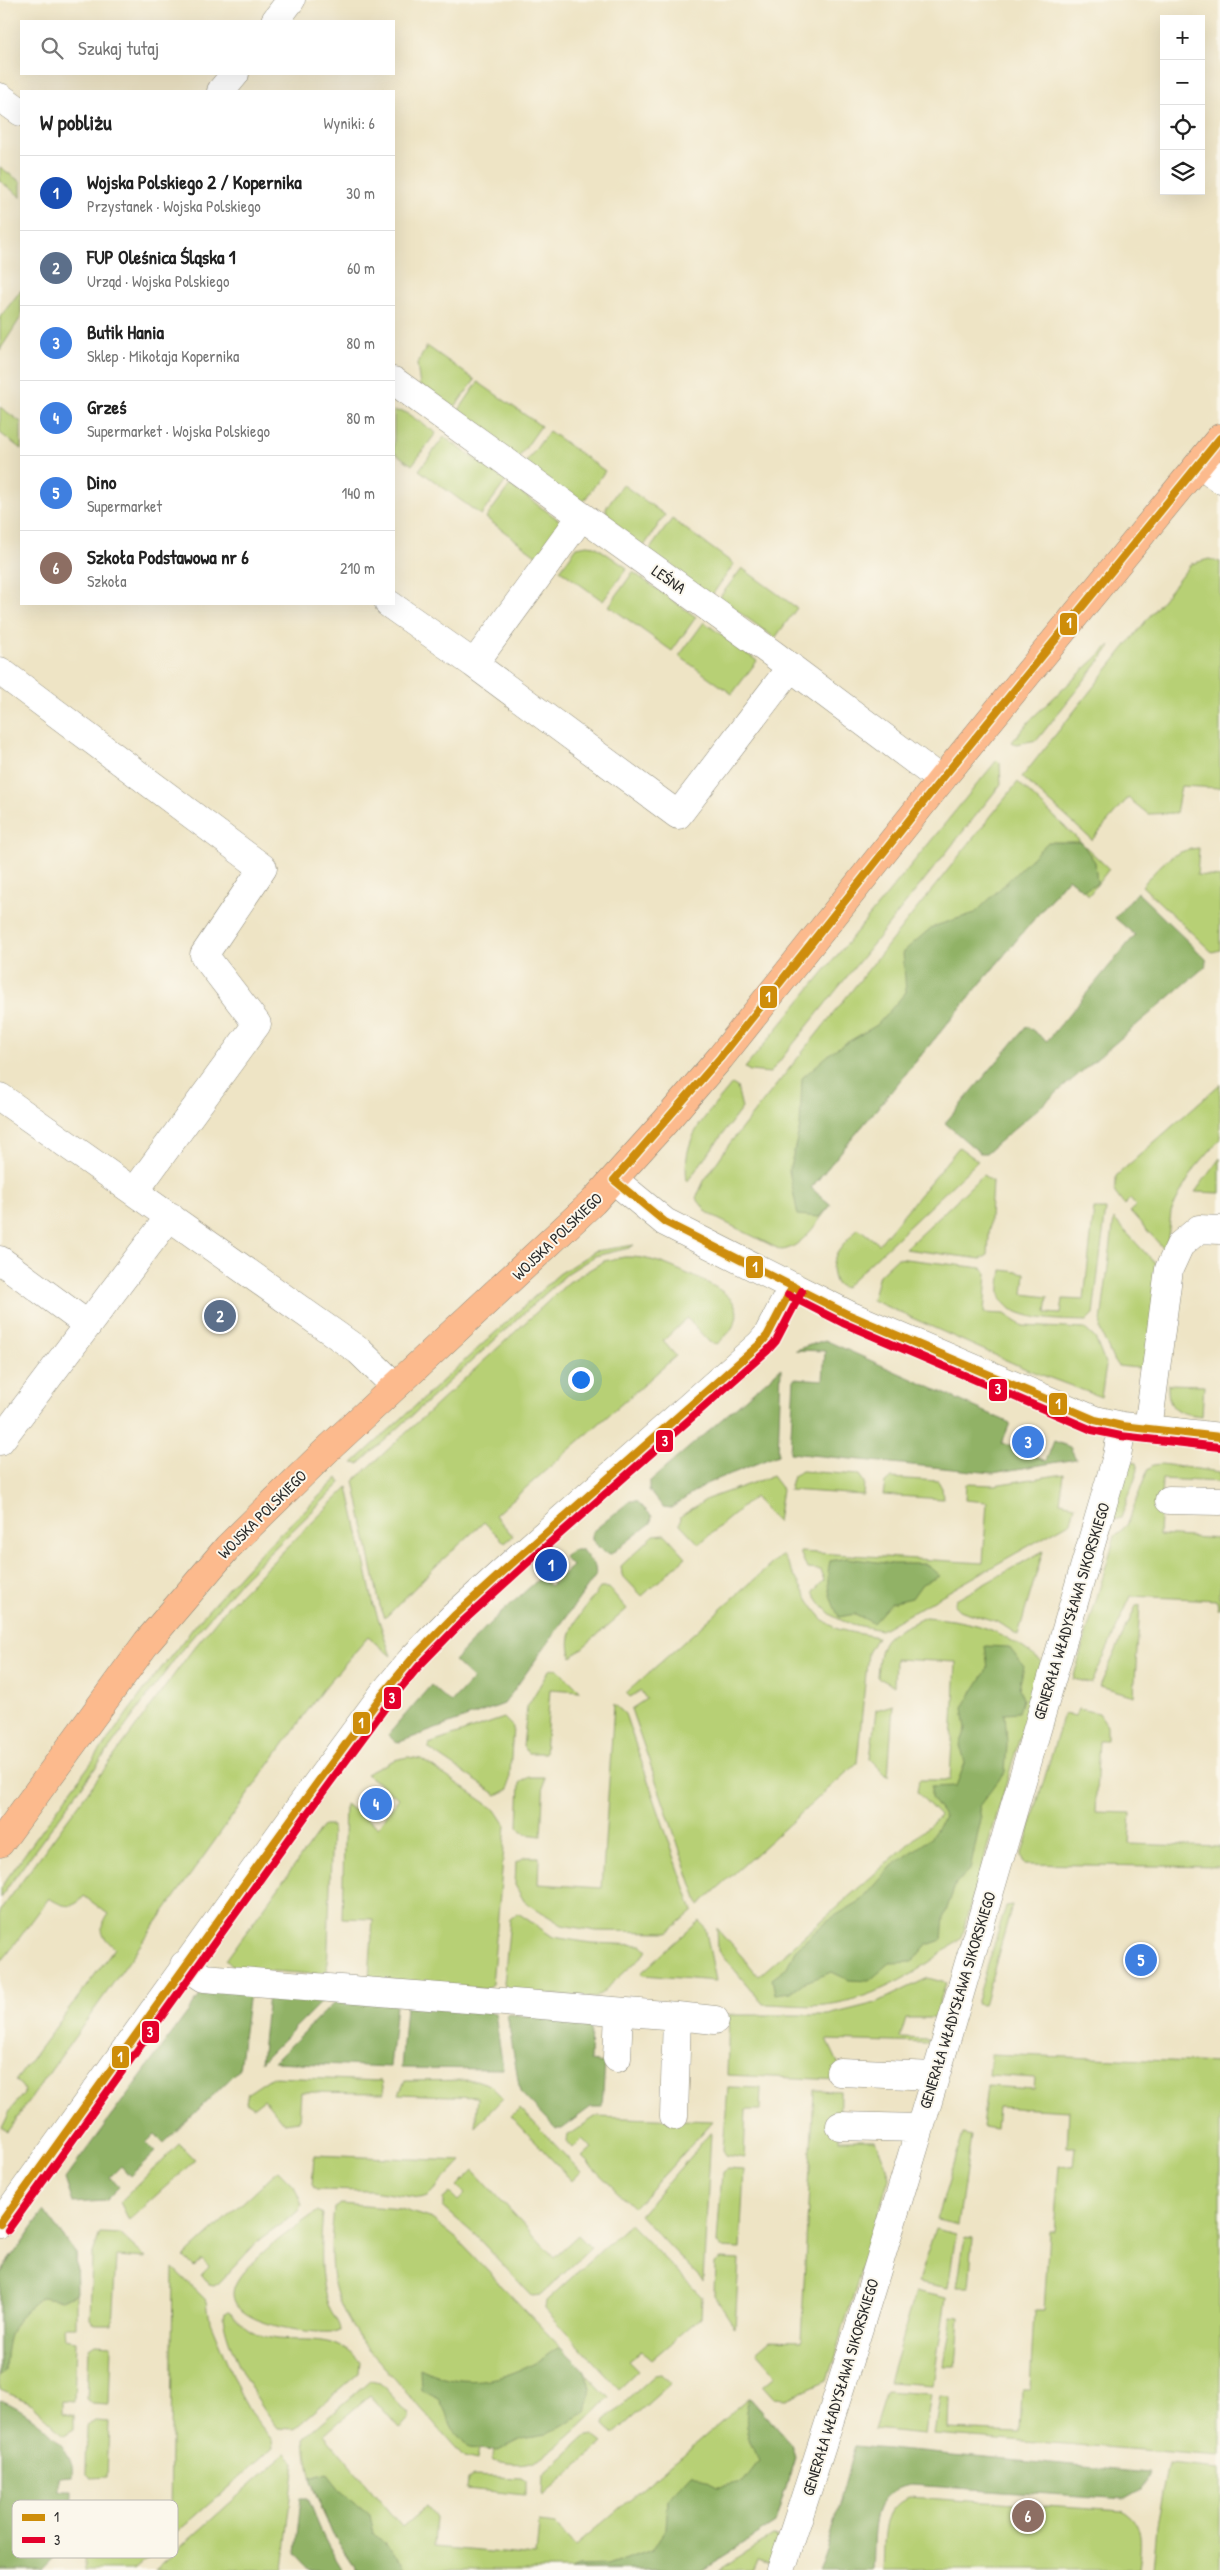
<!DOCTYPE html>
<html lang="pl">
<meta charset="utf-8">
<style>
:root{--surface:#fff;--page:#f2f2f2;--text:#222;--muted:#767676;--line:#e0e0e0;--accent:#c8321e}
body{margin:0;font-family:"Patrick Hand",sans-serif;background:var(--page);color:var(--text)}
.controls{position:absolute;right:15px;top:15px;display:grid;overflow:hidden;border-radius:0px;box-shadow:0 5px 20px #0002}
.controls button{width:45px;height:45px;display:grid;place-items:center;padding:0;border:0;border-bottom:1px solid var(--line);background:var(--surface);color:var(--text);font:25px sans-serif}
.you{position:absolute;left:580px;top:1379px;width:18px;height:18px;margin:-12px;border:4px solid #fff;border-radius:50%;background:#1a73e8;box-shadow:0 0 0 8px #1a73e833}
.badge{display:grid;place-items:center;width:32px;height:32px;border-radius:50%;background:var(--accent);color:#fff;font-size:16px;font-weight:700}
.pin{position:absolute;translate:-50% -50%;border:2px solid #fff;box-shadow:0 1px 5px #0006}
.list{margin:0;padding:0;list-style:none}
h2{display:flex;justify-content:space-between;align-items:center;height:65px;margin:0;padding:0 20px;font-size:21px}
h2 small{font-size:16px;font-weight:400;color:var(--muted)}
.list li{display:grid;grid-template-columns:32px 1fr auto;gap:15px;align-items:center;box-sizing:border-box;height:75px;padding:0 20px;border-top:1px solid var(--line)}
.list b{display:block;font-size:19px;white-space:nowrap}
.list p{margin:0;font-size:16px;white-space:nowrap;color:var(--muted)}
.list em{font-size:16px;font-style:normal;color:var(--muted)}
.icon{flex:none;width:28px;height:28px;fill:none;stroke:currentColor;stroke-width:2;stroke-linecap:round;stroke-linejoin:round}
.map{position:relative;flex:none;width:1220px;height:2570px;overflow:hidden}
.search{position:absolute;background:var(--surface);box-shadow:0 5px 20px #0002;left:20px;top:20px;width:375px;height:55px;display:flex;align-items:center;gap:12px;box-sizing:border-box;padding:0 18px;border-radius:0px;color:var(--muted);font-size:19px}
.panel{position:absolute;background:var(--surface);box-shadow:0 5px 20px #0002;left:20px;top:90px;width:375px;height:515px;border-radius:0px}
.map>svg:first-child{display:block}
.green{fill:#b7d075;stroke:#717e50}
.forest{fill:#91b266;stroke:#5e6e48}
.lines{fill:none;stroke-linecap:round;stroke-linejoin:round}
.minor-casing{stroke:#8c8878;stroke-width:29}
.major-casing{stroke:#8c8878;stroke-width:29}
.minor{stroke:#fff;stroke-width:28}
.major{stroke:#fcba8d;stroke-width:28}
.bus-1-casing{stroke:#fbf7ec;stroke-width:11}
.bus-2-casing{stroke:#fbf7ec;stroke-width:11}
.bus-1{stroke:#ce8d09;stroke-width:8}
.bus-2{stroke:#e4002b;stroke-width:8}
.labels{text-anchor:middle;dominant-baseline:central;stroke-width:4;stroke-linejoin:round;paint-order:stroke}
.street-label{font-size:16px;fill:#2b2b2b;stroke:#fbf7ec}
.key{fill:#fbf7ec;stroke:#bdbab2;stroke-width:1}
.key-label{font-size:14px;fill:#2b2b2b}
.line-badge{stroke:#fbf7ec;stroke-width:2}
.badge-label{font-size:14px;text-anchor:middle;font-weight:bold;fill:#fff}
</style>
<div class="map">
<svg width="1220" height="2570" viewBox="0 0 1220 2570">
<rect width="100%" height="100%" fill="#fbf7ec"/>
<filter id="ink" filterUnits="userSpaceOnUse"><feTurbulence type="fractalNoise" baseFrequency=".02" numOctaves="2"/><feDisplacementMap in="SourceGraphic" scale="10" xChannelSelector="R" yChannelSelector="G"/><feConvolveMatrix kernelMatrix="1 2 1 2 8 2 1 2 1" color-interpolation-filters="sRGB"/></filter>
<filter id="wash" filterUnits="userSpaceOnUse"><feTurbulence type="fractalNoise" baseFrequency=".0096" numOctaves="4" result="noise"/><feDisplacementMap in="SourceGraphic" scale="20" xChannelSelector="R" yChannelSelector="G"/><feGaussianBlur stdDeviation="1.12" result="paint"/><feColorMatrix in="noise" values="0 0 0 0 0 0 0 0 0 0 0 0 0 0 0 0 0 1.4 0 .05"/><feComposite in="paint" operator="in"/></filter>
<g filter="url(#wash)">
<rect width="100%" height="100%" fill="#eee4c5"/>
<path class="green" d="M0,167L21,182V197L0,181Z
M21,290V317L0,350V317Z
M427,346L475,380L451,412L420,386L417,364Z
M478,382L541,426L517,460L455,416Z
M0,407L21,422V449L0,433Z
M394,411L405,412L436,433L412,465L394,452Z
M549,431L605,471L581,505L524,465Z
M444,437L506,481L481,515L419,470Z
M622,484L665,515L642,549L607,519L606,508Z
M510,485L566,525L541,559L486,518Z
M672,519L734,564L710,598L647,553Z
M587,545L595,546L627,568L603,601L560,570L577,547Z
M1209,559L1220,562V788L1181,786L1176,813L1148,814L1128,798L1092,840L1022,777L1191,564Z
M742,568L797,608L775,638L719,598Z
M633,572L696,617L672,651L609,606Z
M704,622L757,661L732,694L679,656Z
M1110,645L1109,649L1037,740L1016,744L1012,742L1032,718Z
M997,760L1000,763L1001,784L770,1073L750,1071L745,1068Z
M1018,782L1109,869L1089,895L1068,878L811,1188L831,1205C818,1220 802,1249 781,1250L716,1218L707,1212L696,1198L704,1181L730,1143Z
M1199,848L1197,875L1220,877V950L1212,952L1142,886C1159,867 1171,850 1199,848Z
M732,1084L737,1087L742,1108L687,1182C681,1136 706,1117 732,1084Z
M1220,1084V1139L1195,1168L1179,1195L1171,1212L1167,1247H1162L1130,1211L1136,1206L1130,1199L1124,1205L1115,1193L1116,1176Z
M959,1147L978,1161L844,1288L836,1284C824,1259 843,1247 858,1228L879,1244Z
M1220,1158V1193L1195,1192Z
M983,1175L992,1181L988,1255L981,1259L905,1249Z
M1094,1209H1106L1093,1314L1086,1321C1065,1320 1005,1322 1000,1294C999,1287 1001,1277 1002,1270L1025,1273L1023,1294L1048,1297L1046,1313L1061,1314L1063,1299L1084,1300Z
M1114,1219L1162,1271L1147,1369L1118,1366L1114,1362L1100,1330Z
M634,1245L629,1248L595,1256L568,1273L359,1464L353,1463L559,1274L595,1251Z
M624,1257C649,1256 668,1265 690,1275C725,1290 760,1308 717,1344L709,1342L687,1318L663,1341L676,1356L495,1515L513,1536L505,1543L484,1522L437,1565L385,1618L380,1606L354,1481L569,1282L604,1261Z
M897,1258L982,1268L987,1273L984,1313L1005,1314L1023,1326L1085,1329L1095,1338L1106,1366L1101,1397L1026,1369L872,1300L879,1275Z
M1168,1384L1204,1385L1202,1416C1179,1413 1167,1412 1168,1384Z
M1129,1462L1136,1463L1138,1470L1121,1518L1110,1521Z
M1161,1464L1220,1472V1482L1162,1479L1159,1535L1220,1539V1609H1218L1217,1600L1131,1596L1092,1683L1073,1679L1115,1536L1127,1525L1148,1469L1153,1465Z
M801,1471L859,1475L864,1482L863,1495L789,1490L793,1476Z
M1064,1474L1060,1502L1075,1505L1071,1522L881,1630C848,1623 831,1624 813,1592L824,1580L820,1570L807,1569L800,1552L983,1563L987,1502L965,1500L966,1484L994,1485Z
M772,1476L782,1489L777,1522L754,1497L699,1544L680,1524L681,1516L707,1499Z
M338,1478L341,1483L244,1578L183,1648L0,1898V1888L147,1686L202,1617L258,1555Z
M891,1478L938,1481L942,1488L943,1499L883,1495L885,1483Z
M348,1487L374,1606L391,1656L368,1637L323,1689L7,2132L2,2128L11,2109L24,2093L23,2088L16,2080L115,1948C102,1937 97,1929 108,1914L84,1896C73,1910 63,1907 49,1898L0,1964V1911L190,1653L228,1606Z
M665,1534L686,1557L642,1596L622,1575L621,1566L654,1535Z
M1043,1551L1018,1635L998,1622L959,1610L954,1605L956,1600Z
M782,1555C797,1576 814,1621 838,1629C850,1633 864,1634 877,1637L868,1653L857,1763L699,1905L631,1709L646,1699L641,1691L630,1697L626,1693Z
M600,1588H609L627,1609L572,1657C561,1631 586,1608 600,1588Z
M1140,1605L1134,1696L1100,1686L1136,1606Z
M925,1617C976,1621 1002,1630 1042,1662L961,1937C924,1970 876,1999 825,2005C805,2007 783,2004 763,2004L718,1950L717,1928L759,1976L940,1816L917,1792L919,1780H950L956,1662L895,1659L894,1686L877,1677C880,1631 887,1637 925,1617Z
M557,1668L580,1691L550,1689L545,1753H529L523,1747L527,1707L549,1670Z
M614,1704L625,1714L693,1911L668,1932L596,1931L562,1925L524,1901L515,1885L516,1862L525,1857H539L538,1884L602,1888Z
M893,1705L888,1777L870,1759L876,1710Z
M1078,1709L1099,1713L1107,1725V1740H1099L1095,1812L1131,1813L1129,1844L1220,1847V1867L1024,1864L1021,1857L1064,1713L1075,1716Z
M504,1718L513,1727L509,1789L497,1795L429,1749V1744Z
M408,1757L421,1759L496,1810L506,1825L492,1984L486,1989L369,1978L373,1919L342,1918L345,1804L378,1827L399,1798L366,1774L394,1760Z
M529,1777H544L541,1836L525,1834L518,1826L520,1783Z
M323,1826H332L327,1975L243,1969L231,1965L226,1960Z
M1012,1905L984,2005L976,2004L1006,1906Z
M518,1913L553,1937L591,1943L642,1945L648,1951L596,1998L509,1991L504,1984L510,1919Z
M699,1921L705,1927L716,1981L643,1975L641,1973Z
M928,1978L946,1983L935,2018H906L900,2038L929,2039L927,2043L827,2040L840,2067V2080L727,2075L729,2015H828L876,2003Z
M991,2054L1220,2063V2456L934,2434L940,2396L949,2397L948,2429L1020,2432L1022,2390H1030L1034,2310H1044L1049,2231H1054L1059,2166L1073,2167L1075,2147H1067L1069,2111L998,2107L996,2129L982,2127L987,2086L1034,2089L1035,2078L989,2075Z
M272,2077L382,2081L384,2093L301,2092L299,2121L284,2123L264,2099L254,2107L246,2102L248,2093Z
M476,2080L490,2085L503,2098L475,2127L478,2097L399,2094L405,2081Z
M728,2087L761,2088L760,2110H746L744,2158L726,2155L723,2150Z
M814,2090L840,2091L839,2140H875L890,2175L827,2381L787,2399L774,2398L763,2386L776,2375L756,2352L770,2340L801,2341Z
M520,2108L581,2172L572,2181L511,2116Z
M595,2117L713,2121L634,2208L582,2157L592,2148L582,2139L573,2148L567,2141L568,2135Z
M711,2132L703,2281L640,2215Z
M963,2134L971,2136L958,2225L937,2220Z
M179,2144L195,2160L129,2220L120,2202Z
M314,2155L462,2161L428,2196L420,2198L372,2191L316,2190L312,2185Z
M727,2169L744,2170L740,2249L721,2248L717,2243L722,2172Z
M278,2170L294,2186L302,2205L299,2211L260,2239L219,2283L214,2286L209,2285L201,2275L209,2267L202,2260L194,2267L184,2257Z
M473,2170L554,2257L578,2235L591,2248L541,2295L532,2296L476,2236L443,2207V2199L450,2193L458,2201L465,2194L457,2186Z
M341,2204L401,2209L432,2219L457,2239L609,2398C591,2415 551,2459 527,2463C517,2465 503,2462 492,2461L494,2451L479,2449L477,2460L464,2457L364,2344C328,2295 328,2267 334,2208Z
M44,2211L76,2254V2327H63L64,2339L76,2341L74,2402L62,2401V2413L74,2416V2429L64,2435L29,2402L0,2390V2274Z
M318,2211L323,2214C320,2245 318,2278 329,2307C332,2316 340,2322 340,2331C317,2336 218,2325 235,2285C244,2262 297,2226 318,2211Z
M630,2224L702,2297L701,2317L651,2360L641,2351L628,2361L638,2371L619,2389L545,2309L546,2301Z
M935,2229L956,2234L948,2288L918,2282Z
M100,2233L120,2234L146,2258L116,2256L112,2325H95L90,2319L92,2256Z
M965,2237L973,2238L969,2287H957Z
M721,2259L739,2260L735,2328L714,2295L715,2263Z
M173,2268L207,2301L210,2322L240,2394L250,2412L272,2440L273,2448L134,2570H84L85,2525L170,2527Z
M916,2291L946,2298L933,2385L889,2382Z
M229,2311C236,2317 242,2325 250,2330C285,2352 326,2324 360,2361L359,2373L294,2429L278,2428C253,2395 231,2358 223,2318L224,2312Z
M952,2316L960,2317L956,2366H944Z
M95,2344L111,2345L109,2405L92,2404L87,2400L89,2348Z
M661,2374L671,2383L614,2434L604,2425L605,2420L655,2375Z
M370,2381L380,2383L409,2414V2420L399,2428L370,2395L324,2435L402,2527L427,2506L436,2517L434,2547L536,2556L539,2523L556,2525L575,2546L750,2397L791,2444L795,2457L775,2523L702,2570H357C337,2543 320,2512 311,2480C307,2466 306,2451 305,2437Z
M886,2391L931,2394L925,2434L874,2429Z
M95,2421L109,2422L107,2477L90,2478L86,2474L87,2426Z
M593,2435L603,2443L542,2496L543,2475L585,2437Z
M286,2453L295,2462L283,2570H155Z
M1168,2463L1220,2468V2570H1152L1156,2525Z
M473,2476L521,2478L526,2481V2495L467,2489L468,2479Z
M909,2497L1122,2511C1147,2522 1140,2548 1138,2570H883C885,2544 880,2506 909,2497Z
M772,2536L779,2537L770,2563L756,2559L751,2570H718Z"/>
<path class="forest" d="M1048,842H1081L1095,862L1097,884L1083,890L1068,878L811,1188L831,1205L820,1217L798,1215L789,1171L800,1127L802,1078L834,1050L877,1025L906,992L903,952L932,927L975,913Z
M1137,892L1206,959L1207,965L986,1153H980L945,1123L1027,1026L1047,1041L1135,935L1115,918Z
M825,1340L1010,1423L1002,1443L1046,1461L1054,1441L1070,1447L1076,1459L993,1473L790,1453L794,1378L823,1380L825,1351L795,1350Z
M781,1368L778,1455L708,1483L671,1508L663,1507L649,1490V1482Z
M630,1501H637L652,1516L651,1523L611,1554L603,1552L592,1540V1532Z
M572,1550H582L595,1567L596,1575L504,1704L397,1743L388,1735L431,1685L451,1703L473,1679L454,1661L489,1624L541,1577L550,1586L572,1566L564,1557Z
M847,1558L892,1564H926L940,1576L922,1584L912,1598L891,1603L873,1623L855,1614L839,1617C829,1597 825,1583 830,1561Z
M985,1646L1009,1647L1024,1667L1019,1688L1023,1699L1019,1712L1005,1713L1007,1744L1005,1772L979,1806L981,1819L970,1870L956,1883L944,1917L942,1940L927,1945L913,1962L890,1963L869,1981L848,1980L832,1972L803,1983L791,1992L775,1994L772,1978L787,1967L795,1950L828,1920L862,1900L892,1866L929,1840L945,1817L931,1798V1787L956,1786L965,1763L960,1745L966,1729L963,1707L988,1668Z
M207,1986L249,1992L239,2070L164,2143L155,2134L146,2143L155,2152L130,2176L121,2166L110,2177L119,2187L105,2201L73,2203L65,2179Z
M268,1995L325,1998L261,2062Z
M337,2000L396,2004L390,2067L274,2062Z
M406,2006L495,2013L503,2069L401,2068Z
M507,2014L591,2022L590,2061L605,2063L602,2107H591L561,2129H556L520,2092Z
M44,2211L76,2254L77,2293L62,2300L41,2297C11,2322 7,2333 5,2371L0,2376V2274Z
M560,2346L583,2369L591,2387L586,2412L546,2435L522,2439L498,2451L469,2448L454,2431L439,2399L421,2390L420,2368C470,2393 518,2378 560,2346Z
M750,2397L791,2444L795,2457L775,2523L702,2570H570L577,2567L607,2566L652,2550L666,2528L668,2498L691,2473L717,2487L743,2482L759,2461C748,2440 740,2421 750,2397Z
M0,2400C23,2407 66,2440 72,2465C73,2468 72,2473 72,2476L58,2477V2490H72C71,2532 73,2540 42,2570H0Z
M855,2446L1149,2473L1142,2490L1126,2499L911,2485C867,2492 875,2535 872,2570H818L825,2554Z
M327,2473L342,2492L370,2516L374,2533L401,2560L406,2570H357L332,2533L310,2478Z
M301,2498H308C317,2524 328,2547 343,2570H310L295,2554Z"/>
</g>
<g filter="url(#ink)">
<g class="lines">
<g class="minor-casing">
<path id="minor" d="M275,21L291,0
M221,91L235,74
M0,97L21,112
M394,381L773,654L941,780
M1200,463L1220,479
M581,517L474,664L678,815L791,667
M389,604L474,664
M0,671L263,868L204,955L257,1024L135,1191
M0,1097L359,1351L395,1386
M614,1180L665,1222L847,1314L1095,1420L1122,1426L1220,1437
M0,1260L88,1325
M1148,1429L1169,1269L1180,1245L1199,1229L1220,1230
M0,1441L170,1216
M1169,1500L1220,1501
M184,1965L204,1978L677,2016L674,2116
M677,2016L715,2020
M617,2058L619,2012
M840,2072L934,2076
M840,2126L919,2128
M0,2224L312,1790L382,1695L412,1659L454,1616L519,1557L760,1344L767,1336L793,1286
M781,2570C904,2202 1007,1827 1117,1456L1122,1426"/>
</g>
<g class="major-casing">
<path id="major" d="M0,1843L147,1642L228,1547L326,1451L593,1202L665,1122L720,1058L941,780L1220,438"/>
</g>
<use href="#minor" class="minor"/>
<use href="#major" class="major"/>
<g class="bus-1-casing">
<path id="bus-1" d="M614,1180L720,1058L941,780L1220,438
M614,1180L665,1222L847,1314L1095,1420L1122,1426L1220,1437
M0,2224L312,1790L382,1695L412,1659L454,1616L519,1557L760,1344L767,1336L793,1286"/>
</g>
<g class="bus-2-casing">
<path id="bus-2" d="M788,1295L843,1323L1092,1430L1121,1436L1219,1447
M8,2230L320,1796L390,1701L419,1666L461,1623L526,1564L767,1351L776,1341L802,1291"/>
</g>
<use href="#bus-1" class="bus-1"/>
<use href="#bus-2" class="bus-2"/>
</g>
</g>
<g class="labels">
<g class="street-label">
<text transform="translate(669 579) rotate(35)">LEŚNA</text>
<text transform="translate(557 1236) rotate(-44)">WOJSKA POLSKIEGO</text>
<text transform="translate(262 1514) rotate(-45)">WOJSKA POLSKIEGO</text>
<text transform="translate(1071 1611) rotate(-73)">GENERAŁA WŁADYSŁAWA SIKORSKIEGO</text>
<text transform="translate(957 2000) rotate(-73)">GENERAŁA WŁADYSŁAWA SIKORSKIEGO</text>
<text transform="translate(840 2387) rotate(-73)">GENERAŁA WŁADYSŁAWA SIKORSKIEGO</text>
</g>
</g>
<rect x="12" y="2500" width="166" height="58" rx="8" class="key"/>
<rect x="22" y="2514" width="23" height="7" fill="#ce8d09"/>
<rect x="22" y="2537" width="23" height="6" fill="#e4002b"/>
<g class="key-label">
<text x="54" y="2522">1</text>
<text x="54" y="2545">3</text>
</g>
<g class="line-badge">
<rect x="1059" y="612" width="19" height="24" rx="5" fill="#ce8d09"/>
<rect x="759" y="985" width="19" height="24" rx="5" fill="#ce8d09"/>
<rect x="745" y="1255" width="19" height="24" rx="5" fill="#ce8d09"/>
<rect x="988" y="1378" width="20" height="24" rx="5" fill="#e4002b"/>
<rect x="1048" y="1392" width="20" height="24" rx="5" fill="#ce8d09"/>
<rect x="655" y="1429" width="19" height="24" rx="5" fill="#e4002b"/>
<rect x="383" y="1686" width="19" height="24" rx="5" fill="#e4002b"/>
<rect x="352" y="1711" width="19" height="24" rx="5" fill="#ce8d09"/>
<rect x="141" y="2020" width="19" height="24" rx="5" fill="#e4002b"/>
<rect x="111" y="2045" width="19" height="24" rx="5" fill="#ce8d09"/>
</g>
<g class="badge-label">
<text x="1069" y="628">1</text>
<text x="768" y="1002">1</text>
<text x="755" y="1272">1</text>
<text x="998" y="1394">3</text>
<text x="1058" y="1409">1</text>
<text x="665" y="1446">3</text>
<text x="392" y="1703">3</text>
<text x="361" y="1728">1</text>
<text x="150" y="2037">3</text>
<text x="120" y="2062">1</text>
</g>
</svg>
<div class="controls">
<button>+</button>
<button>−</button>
<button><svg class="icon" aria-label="locate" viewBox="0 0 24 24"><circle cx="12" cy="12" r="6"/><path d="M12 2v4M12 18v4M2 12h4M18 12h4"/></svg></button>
<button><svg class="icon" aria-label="layers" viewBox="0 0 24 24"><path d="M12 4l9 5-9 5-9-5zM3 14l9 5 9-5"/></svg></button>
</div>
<div class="you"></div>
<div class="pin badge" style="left:551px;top:1565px;background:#1a4fb4">1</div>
<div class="pin badge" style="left:220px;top:1316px;background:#5c6f8a">2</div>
<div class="pin badge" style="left:1028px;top:1442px;background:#3f7fe0">3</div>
<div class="pin badge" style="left:376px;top:1804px;background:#3f7fe0">4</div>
<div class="pin badge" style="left:1141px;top:1960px;background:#3f7fe0">5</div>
<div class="pin badge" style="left:1028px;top:2516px;background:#8d6e63">6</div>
<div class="search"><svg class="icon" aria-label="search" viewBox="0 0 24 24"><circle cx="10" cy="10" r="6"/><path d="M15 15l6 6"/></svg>Szukaj tutaj</div>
<section class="panel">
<h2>W pobliżu<small>Wyniki: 6</small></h2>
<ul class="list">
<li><span class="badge" style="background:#1a4fb4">1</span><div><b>Wojska Polskiego 2 / Kopernika</b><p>Przystanek · Wojska Polskiego</p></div><em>30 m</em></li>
<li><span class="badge" style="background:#5c6f8a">2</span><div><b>FUP Oleśnica Śląska 1</b><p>Urząd · Wojska Polskiego</p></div><em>60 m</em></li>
<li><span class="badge" style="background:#3f7fe0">3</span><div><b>Butik Hania</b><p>Sklep · Mikołaja Kopernika</p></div><em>80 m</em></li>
<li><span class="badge" style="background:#3f7fe0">4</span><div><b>Grześ</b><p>Supermarket · Wojska Polskiego</p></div><em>80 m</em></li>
<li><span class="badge" style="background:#3f7fe0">5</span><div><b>Dino</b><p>Supermarket</p></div><em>140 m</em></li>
<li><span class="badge" style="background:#8d6e63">6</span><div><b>Szkoła Podstawowa nr 6</b><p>Szkoła</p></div><em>210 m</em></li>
</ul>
</section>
</div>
